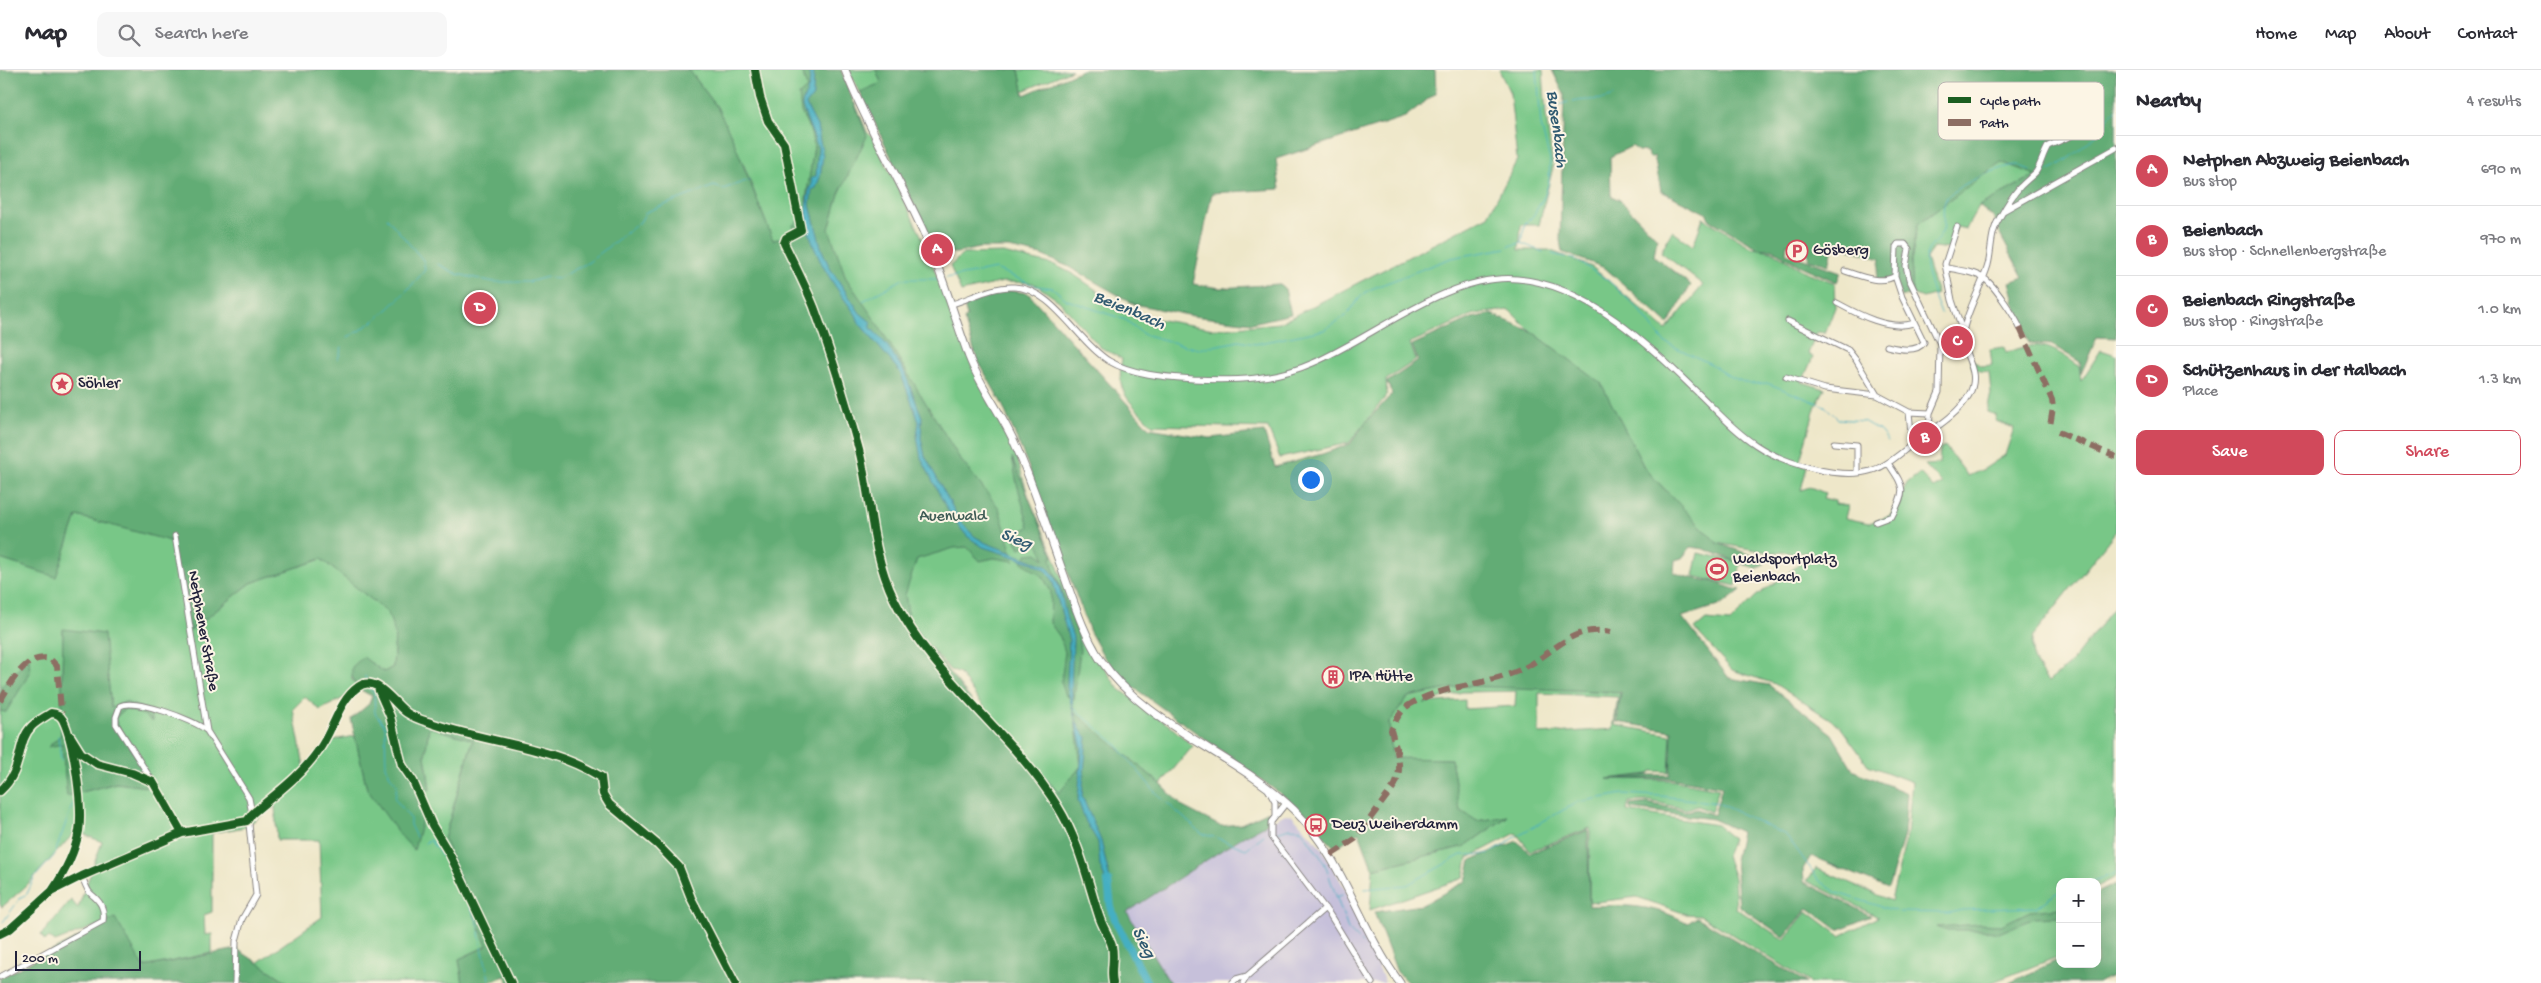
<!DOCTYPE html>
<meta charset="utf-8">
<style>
:root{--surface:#fff;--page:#f7f7f7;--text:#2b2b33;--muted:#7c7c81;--line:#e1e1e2;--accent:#d1495b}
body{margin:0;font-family:"Gochi Hand",sans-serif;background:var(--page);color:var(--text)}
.controls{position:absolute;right:15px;bottom:15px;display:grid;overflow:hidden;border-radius:10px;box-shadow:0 5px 20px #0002}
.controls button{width:45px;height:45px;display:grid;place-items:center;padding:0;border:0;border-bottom:1px solid var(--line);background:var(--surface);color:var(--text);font:25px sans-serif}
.scale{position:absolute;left:15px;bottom:12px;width:126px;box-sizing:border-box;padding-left:5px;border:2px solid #22223b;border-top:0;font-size:14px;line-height:18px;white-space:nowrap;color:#22223b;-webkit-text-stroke:4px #fcf5e5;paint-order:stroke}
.you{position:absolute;left:1310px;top:409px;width:18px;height:18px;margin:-12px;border:4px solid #fff;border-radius:50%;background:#1a73e8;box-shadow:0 0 0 8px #1a73e833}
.badge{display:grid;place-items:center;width:32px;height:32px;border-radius:50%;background:var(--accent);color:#fff;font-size:16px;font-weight:700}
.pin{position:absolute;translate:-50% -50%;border:2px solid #fff;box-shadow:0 1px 5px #0006}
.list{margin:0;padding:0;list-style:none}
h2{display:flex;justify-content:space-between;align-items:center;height:65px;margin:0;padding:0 20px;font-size:21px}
h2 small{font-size:16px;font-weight:400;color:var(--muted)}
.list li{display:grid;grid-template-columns:32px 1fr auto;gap:15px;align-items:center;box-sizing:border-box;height:70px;padding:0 20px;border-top:1px solid var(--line)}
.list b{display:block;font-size:19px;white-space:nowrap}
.list p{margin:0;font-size:16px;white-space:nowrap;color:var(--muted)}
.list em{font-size:16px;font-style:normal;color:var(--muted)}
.actions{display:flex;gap:10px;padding:15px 20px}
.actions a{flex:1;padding:11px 0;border:1px solid var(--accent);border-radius:10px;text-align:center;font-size:18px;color:var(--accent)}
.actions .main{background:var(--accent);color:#fff}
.icon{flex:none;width:28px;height:28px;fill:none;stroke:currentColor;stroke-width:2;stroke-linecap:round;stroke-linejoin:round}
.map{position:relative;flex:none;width:2116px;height:913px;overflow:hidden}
header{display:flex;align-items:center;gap:30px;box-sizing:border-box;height:70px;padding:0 25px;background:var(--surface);border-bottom:1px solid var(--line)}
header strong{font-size:24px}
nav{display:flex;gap:28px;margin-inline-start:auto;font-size:18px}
.search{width:350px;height:45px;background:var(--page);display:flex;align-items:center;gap:12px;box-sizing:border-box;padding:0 18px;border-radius:10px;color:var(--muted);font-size:19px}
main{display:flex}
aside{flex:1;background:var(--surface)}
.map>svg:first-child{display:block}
.industrial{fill:#c6c0da}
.green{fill:#78c787;stroke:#4d7461;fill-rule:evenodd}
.forest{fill:#62ac74;stroke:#426758}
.water{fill:#44afc2;stroke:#33687e}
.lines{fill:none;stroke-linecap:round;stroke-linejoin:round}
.stream{stroke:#44afc2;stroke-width:1}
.river{stroke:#44afc2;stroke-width:8}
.minor-casing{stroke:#888482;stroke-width:7}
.secondary-casing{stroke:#888482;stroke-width:9}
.minor{stroke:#fff;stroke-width:5}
.secondary{stroke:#fff;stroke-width:7}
.quiet{stroke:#8d6e63;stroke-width:6;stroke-dasharray:12 6;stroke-linecap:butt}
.cycleway-casing{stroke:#fcf5e5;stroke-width:11}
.cycleway{stroke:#1b5e20;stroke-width:8}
.labels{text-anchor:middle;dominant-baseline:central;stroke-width:4;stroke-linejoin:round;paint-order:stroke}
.poi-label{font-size:16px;fill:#22223b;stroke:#fcf5e5;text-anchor:start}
.park-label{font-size:16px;fill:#405c56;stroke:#fcf5e5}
.street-label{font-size:16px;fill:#22223b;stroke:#fcf5e5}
.water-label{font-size:18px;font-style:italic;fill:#305a71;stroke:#fcf5e5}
.key{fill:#fcf5e5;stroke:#bbb6b2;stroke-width:1}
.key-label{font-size:14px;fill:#22223b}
</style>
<header>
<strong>Map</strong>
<div class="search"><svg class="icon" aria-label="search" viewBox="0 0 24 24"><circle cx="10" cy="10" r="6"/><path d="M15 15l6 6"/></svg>Search here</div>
<nav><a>Home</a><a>Map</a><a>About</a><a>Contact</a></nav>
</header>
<main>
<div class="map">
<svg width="2116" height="913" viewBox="0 0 2116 913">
<rect width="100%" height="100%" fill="#fcf5e5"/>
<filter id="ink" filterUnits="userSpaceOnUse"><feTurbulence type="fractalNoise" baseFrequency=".02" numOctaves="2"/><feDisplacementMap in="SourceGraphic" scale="10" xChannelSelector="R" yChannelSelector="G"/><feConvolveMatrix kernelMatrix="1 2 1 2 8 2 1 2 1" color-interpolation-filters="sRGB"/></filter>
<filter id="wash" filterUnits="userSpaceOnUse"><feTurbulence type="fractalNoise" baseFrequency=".0096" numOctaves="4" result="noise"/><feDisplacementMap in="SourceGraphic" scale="20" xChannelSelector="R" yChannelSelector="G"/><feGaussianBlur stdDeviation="1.12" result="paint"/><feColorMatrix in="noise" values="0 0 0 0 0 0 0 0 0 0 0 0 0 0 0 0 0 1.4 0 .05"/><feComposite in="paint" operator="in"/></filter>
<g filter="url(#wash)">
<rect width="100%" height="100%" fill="#eee7c9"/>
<path class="industrial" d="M1285,744L1292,745L1322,778L1347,822L1385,913H1170L1127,842L1239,769Z"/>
<path class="green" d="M689,0H802L805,11L852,36L855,33L867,62L873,68L920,163L980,314L1014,379L1029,428L1055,489L1082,565L1118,618L1170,656L1193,676L1161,714L1133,691L1126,822L1056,720L976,627L960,604L950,600L921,567L909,548L796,165L773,171L745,98L717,37Z
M848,0H876L882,13L860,22Z
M1019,0H1072L1023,21Z
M1499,0H1543L1546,46L1553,97L1539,155H1521L1519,180H1549L1592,197L1666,260L1703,215L1661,182L1672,161L1693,176L1703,148L1753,178L1772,181L1804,201L1835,213L1836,235L1825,263L1817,262L1808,284L1813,287L1802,312L1825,319L1816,335L1799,394L1807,396L1801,420L1810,417L1825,423L1823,428L1835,431V434L1848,436L1845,448L1869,453L1890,446L1907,413L1920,403L1933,418L1943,414L1925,395L1939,394L1940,379L1945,376L1968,406L1984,399L2005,385L2014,358L1996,351V345L1987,342L1991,323L1989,302L1973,300L1970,289L1981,296L1992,295L1990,279L2004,277L2006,283C2041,269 2050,276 2079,296L2081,311L2101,280L2116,285V461L2033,566C2029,585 2037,598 2048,612L2070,594L2116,535V807L2097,817V812H2060V886L1990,913H1811L1700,845L1686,844L1637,827L1589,833L1590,758L1530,781L1516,763L1468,788L1464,808L1370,840L1373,799L1465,776L1507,747L1476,751L1459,740L1451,689H1392L1389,653L1408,627L1463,616L1538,617L1620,623L1615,655L1671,665L1669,702L1652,701L1649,704L1607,709L1670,710L1719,719L1711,742L1698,736L1686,739L1650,731L1629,732L1627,741L1717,755L1733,769L1726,786L1734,808L1736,838L1784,870L1807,841L1840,866L1878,847L1807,811L1816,798L1891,831L1907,765L1912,712L1868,695L1839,655L1775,614L1732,600L1695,559L1706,550L1730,552L1755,527L1815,483L1767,482L1717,473L1645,399L1600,313L1531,261L1509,240L1474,244L1410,273L1416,290L1386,310L1387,325L1349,373L1280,388L1268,358L1152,355C1130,331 1115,324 1122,289L1100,277L1059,231L1033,213L1003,212L961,222L950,196L963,184L1003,183L1055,195L1073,204L1133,245L1214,259L1280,253L1488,146L1517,90L1510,23ZM1516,621L1515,636L1465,639V630L1424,633L1462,622ZM1539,623L1618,627L1613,659L1539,664Z
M2001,92L2036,105L1979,136L1966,159L1957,157L1949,179L1934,177L1926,188L1937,224L1923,228L1913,224L1911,191L1918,154Z
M77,446L170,470L190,561L251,513L321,489L389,543L395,564L393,597L384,602L351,608L359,620L320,640L305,627L293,639L304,696L333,670L355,666L367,719L417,727L430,719L425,686L429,657L473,669L444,769L487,876L459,889L463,913H289L257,893L322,847L319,770H277L275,736L245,757L212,763V842L204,845L205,865L212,864V883L144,897L101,854L55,872L49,867L45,871L41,865L71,830L78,838L102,772L76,761L26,816L2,837L0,835V641L6,642L29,589L0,618V489L56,506ZM63,560L103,564L111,638L125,632L151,642L152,651L144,645L125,639L114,648L153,717L116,713L67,726L62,674L49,676L61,665Z
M1698,483L1741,492L1736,516L1693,506Z"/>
<path class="forest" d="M0,0H689L717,37L732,67L773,170L796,165L793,155L806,144V129L814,76L810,60L801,42L799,25L807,18L802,0H841L867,66L839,124L829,159L846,208L877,253L960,389L999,438L1014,491L994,488L980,491L967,477L954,478L917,489L905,525L909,548L921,567L971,630L1059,723L1081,696L1074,642L1161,714L1183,737L1220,756L1241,754L1267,742L1273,743L1265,755L1239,769L1127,842L1170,913H509L505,906L487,913H463L459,889L487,876L444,769L473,670L429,657L425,686L430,719L417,727L423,746L414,780L399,764L367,719L351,649L369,634L372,626C357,619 351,613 352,597L363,587L384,602L393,597L395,564L388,543L321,489L251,513L190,561L170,471L77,446L56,507L0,489Z
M876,0H1019L1024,25L1082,0H1435L1436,23L1405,47L1276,89L1280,119L1212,123L1193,214L1221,218L1279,214L1285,219L1291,244L1252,253L1193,246L1134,234L1067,196L1041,185L1009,178H979L958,183H937L860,22L881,13Z
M1552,0H2116V268L2097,267L2081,304L2080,292L2052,275L2029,273L2013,232L2014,227L2010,212L2023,207L1997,159L1995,149L1979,136L2036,105L2001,92L1918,154L1911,191L1913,224L1901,227L1895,211L1876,209L1880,189L1834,174L1829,195L1808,189L1809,184L1787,173L1786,183L1841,202L1837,212L1798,195L1772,179H1760L1710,150L1706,143L1661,121L1654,86L1650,88L1647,82L1638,81L1632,76L1610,87L1611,126L1620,130L1657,168L1654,186L1691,215L1668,254L1605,198L1562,182L1560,170L1564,24Z
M1004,220L1028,223L1149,358L1210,368L1264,362L1275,397L1322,384L1350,374L1366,352L1392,324L1387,312L1418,291L1412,275L1472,248L1491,244L1531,261L1601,313L1645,399L1717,473L1763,489L1764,495L1756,499L1704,479L1691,477L1682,488L1675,490L1674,502C1686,508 1697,509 1710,511C1721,513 1729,519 1741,520L1725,533L1682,547L1729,608L1769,615L1832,664L1854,701L1907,723L1904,765L1888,818L1811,786L1803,799L1804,812L1871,846L1838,860L1808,838L1784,867L1739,836L1735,790L1741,762L1713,749L1630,739V735L1648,733L1686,741L1697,739L1714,745L1722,717L1669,708L1607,709L1651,705H1670L1672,661L1617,652L1621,622L1463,616L1408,627L1389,653L1392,688L1451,689L1460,740L1477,751L1508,746L1465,776L1373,799L1359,762L1335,778L1289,730L1122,609L1104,587L1090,562L1027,393L1002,334L977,289L964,250L967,246L964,236Z
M1012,387L1053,486L1051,487L1053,497L1078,564L1080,580L1074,629L1066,626L1061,612L1065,582L1060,567L1050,553L1051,522L1043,507L1022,492L1027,484L1037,483L1045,489L1035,467L1030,474L1020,478L1016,471V464L1029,457L1017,414Z
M63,559L104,564L111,638L125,632L151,642L152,652L144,645L125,639L114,649L154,718L116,713L67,726L62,674L48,677L61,665Z
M29,588L30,603L6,642L0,641V618Z
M1588,760L1589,836C1627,835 1652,834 1688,853L1697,847L1807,913H1408L1397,902L1374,842L1422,835L1466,811L1471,790L1517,771L1530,783Z
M2116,814V904L2098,913H2009L2060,889V894H2097V823Z
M2060,838V847L2034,848L1999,863L1981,860H1944L1937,857L1980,854L2001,855L2030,841Z
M115,848L144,897L237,879L289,913H0V908Z"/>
<path class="water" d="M808,0H814L813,26L806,35L817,56L823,86L820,107L816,118L812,120L810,135L822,180L830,198L860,243L871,252V258L887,275L904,301L922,347L921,368L925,386L960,451L974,466L986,473L1046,496C1063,511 1062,536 1069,556C1070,560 1072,563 1073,567C1073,591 1065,651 1087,667L1082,726L1101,771L1111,814L1109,819L1100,796L1098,772L1086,752L1078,731L1082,679L1067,617L1069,570L1052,509L1045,500L1033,493L983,477L968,467L962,460L947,439L921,388L917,366L919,352L900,302L859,253L856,245C829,209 796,165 810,117L812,115L811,109L816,106L818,78L802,37C803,23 814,18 808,0Z"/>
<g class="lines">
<path class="stream" d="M1573,32C1587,28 1600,32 1613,26
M1552,37L1568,32
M1540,42L1546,38
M2040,102C2056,103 2091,70 2103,58C2106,56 2105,51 2108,48C2110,45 2113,42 2116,40
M1521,173L1525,154L1533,146L1545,125L1549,111L1550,90L1541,55L1537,0
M1509,176L1521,173L1543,182
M1552,184L1574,189L1609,211L1639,240L1664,272L1711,294L1729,306L1749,314L1767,313L1825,336L1838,349L1863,351L1880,361L1888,371
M438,194L457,204L494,212H529L547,207L557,209L589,192L640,152L646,142L714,116L723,119L749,110
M946,208L996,199L1035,216L1053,218L1067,230L1126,250L1143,264L1198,279L1239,271L1255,274L1324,260L1345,246L1363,224L1371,219L1451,188L1506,178
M863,231L903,209H939
M1941,243C1936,233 1922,195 1926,185C1929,175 1940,170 1943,160C1945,150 1941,139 1946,129C1953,116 2003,95 2018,95C2022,96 2027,100 2032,100
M348,267C378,252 403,226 425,200L423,190L387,148
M338,289L342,277
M365,606L366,610
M368,617L374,623L375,643L385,656L386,696L390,706L397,714L395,729L410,748V755L416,767
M1075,639L1116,674L1156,723L1202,764L1214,767
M58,666L61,690
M1578,732L1623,724L1661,726L1718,733L1786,765L1819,810L1837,823L1895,841
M1274,763L1289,758L1301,759L1324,792L1348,859L1362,873
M1520,764L1576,733
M1217,768L1246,779L1264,765
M425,773L430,770C446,793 460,809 470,836C474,847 481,853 479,864L490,913
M2090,812L2116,803
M1365,819L1407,815L1461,785C1492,785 1490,784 1517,766
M1336,827L1342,825
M1899,842L1949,843L1962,840L2037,837L2056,823H2060
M3,852L21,827L27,824L34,808L54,786L73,733
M1146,913H1147"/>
<path class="river" d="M1108,811L1111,838L1117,854L1147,913"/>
</g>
</g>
<g filter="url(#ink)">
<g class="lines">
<g class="minor-casing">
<path id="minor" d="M2005,140L2116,78
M1957,157L1945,194L1952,230L1963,263
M1947,198C1959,200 1975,202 1985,209C1994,215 2016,248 2020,258
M1845,201C1860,206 1881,215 1895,206
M1837,233C1859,245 1890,261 1914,253
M952,234C972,228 993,216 1014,217C1052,218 1078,272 1109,291C1133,305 1166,307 1193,309C1234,311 1275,310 1313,293C1374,267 1449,203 1517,209C1586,214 1650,276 1697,322C1716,340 1734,361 1756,375C1783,393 1841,411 1873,400C1887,396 1898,385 1909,377C1929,361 1956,348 1969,325C1983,300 1960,285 1963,263C1966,242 1982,216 1988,195C1992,179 1990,162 2000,147C2006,136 2012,126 2020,117C2025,112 2031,107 2036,102C2041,94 2043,84 2048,76L2092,57
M1788,251L1848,280L1856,290L1877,325L1909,342L1912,374
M1940,274L1963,268
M1887,276C1899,279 1917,283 1924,272L1902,227L1895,206L1896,177L1898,174H1905L1909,179L1906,196L1909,209L1940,274L1939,322L1930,343L1929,362
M1786,307L1825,319L1877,325
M1909,342L1930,343
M1834,373L1857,375V403
M1876,452L1892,446C1907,419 1904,417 1888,393
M153,712L116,654V647L120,636C135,628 194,650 206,660
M0,721C25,699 15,673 32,656C37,651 45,647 51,643C56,643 61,646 63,650C74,673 83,736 79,761C75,783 65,802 53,820
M1269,721L1275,732V746
M1286,733L1271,752V767L1330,845L1372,913
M252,744C275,724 302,705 319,680C333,661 338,635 356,618C363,612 370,613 378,616
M0,864L10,859L52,821L82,806L182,763L247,751L252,744L249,728L207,661L175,466
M0,907L103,851C105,838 100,831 91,824C87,821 84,811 82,806
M235,913L236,871L242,849L256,825L249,754L247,751
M1232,913L1236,909L1247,906
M1243,913L1247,906L1325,838"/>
</g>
<g class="secondary-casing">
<path id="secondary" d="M845,0C865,51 893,98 917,148C939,193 952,240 969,287C981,318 1002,344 1015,374C1035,418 1049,464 1065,508C1075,536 1084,564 1100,589C1146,656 1236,684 1294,740C1344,789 1359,858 1400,913"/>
</g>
<use href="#minor" class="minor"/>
<use href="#secondary" class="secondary"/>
<path class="quiet" d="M2020,258L2052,330L2053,338L2050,356
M2058,362L2116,387
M0,631C11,614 24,583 50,589L57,596L62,649
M1331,785L1355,769L1395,715C1404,696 1396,679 1391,660C1396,650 1400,641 1409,635C1441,615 1487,616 1522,599C1555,583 1571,554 1611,562"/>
<g class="cycleway-casing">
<path id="cycleway" d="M755,0L760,27L768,51L784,74L801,160L786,168L784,173C794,194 805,215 814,237C831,283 846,332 859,380C872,431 870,479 894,529C933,609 1012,662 1058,737C1079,771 1087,809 1099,846C1102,856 1109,866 1112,876C1115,889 1110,900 1113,913
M379,621L390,646L402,695L413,711L432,755L450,785L511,913
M71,667L81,683L97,694L132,703L153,712L182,763
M0,721C25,699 15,673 32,656C37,651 45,647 51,643C56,643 61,646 63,650C74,673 83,736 79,761C75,783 65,802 52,821
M0,864L10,859L52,821L82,806L182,763L247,751L252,744C275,724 301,706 318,681C333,662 338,631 358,617C376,603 394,634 407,643C413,647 421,650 428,652C485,673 548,674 601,707L603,724L609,734L658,775L679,797L691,828L735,913"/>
</g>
<use href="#cycleway" class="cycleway"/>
</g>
</g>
<defs>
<g id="parking-ring" transform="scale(1.125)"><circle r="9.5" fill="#fcf5e5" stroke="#d1495b" stroke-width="1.5"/><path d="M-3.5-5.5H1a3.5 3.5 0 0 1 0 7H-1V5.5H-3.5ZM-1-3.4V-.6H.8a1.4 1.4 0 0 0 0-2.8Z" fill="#d1495b"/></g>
<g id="sight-ring" transform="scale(1.125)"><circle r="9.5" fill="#fcf5e5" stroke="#d1495b" stroke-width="1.5"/><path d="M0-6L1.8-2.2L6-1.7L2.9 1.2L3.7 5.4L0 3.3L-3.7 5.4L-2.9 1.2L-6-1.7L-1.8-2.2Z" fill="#d1495b"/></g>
<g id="stadium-ring" transform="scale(1.125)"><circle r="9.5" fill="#fcf5e5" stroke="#d1495b" stroke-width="1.5"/><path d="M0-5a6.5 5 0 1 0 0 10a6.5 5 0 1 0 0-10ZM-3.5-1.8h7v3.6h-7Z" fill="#d1495b"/></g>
<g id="building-ring" transform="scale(1.125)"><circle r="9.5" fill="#fcf5e5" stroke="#d1495b" stroke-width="1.5"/><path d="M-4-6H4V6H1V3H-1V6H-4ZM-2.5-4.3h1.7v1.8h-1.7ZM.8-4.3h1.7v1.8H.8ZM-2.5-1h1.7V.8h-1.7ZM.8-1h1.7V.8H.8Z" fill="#d1495b"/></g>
<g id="bus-ring" transform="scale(1.125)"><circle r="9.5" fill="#fcf5e5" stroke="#d1495b" stroke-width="1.5"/><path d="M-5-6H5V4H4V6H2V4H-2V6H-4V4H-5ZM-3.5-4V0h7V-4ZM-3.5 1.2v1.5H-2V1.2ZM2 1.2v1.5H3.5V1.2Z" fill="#d1495b"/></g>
</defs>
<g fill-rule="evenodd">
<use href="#parking-ring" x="1797" y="181"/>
<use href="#sight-ring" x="62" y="314"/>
<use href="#stadium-ring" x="1717" y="499"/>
<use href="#building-ring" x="1333" y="607"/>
<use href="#bus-ring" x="1316" y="755"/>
</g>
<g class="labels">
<g class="poi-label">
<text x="1813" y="181">Gösberg</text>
<text x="78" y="314">Söhler</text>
<text x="1733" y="490">Waldsportplatz<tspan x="1733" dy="18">Beienbach</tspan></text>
<text x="1349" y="607">IPA Hütte</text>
<text x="1332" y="755">Deuz Weiherdamm</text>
</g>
<g class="park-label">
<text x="953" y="447">Auenwald</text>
</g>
<g class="street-label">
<text transform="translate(202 561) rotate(80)">Netphener Straße</text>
</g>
<g class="water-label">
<text transform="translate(1556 59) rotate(83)">Busenbach</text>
<text transform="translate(1129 241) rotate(23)">Beienbach</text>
<text transform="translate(1016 470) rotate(21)">Sieg</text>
<text transform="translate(1143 873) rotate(62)">Sieg</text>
</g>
</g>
<rect x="1938" y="12" width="166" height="58" rx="8" class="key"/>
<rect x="1948" y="27" width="23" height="6" fill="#1b5e20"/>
<rect x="1948" y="49" width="23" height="7" fill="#8d6e63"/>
<g class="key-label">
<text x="1980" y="35">Cycle path</text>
<text x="1980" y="57">Path</text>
</g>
</svg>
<div class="controls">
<button>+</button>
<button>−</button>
</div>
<div class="scale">200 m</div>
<div class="you"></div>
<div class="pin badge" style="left:937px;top:180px">A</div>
<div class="pin badge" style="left:1925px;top:368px">B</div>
<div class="pin badge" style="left:1957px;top:272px">C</div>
<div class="pin badge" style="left:480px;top:238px">D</div>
</div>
<aside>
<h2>Nearby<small>4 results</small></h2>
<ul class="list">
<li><span class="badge">A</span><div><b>Netphen Abzweig Beienbach</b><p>Bus stop</p></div><em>690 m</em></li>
<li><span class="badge">B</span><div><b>Beienbach</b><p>Bus stop · Schnellenbergstraße</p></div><em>970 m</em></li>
<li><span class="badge">C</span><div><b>Beienbach Ringstraße</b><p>Bus stop · Ringstraße</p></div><em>1.0 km</em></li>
<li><span class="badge">D</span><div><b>Schützenhaus in der Halbach</b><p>Place</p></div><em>1.3 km</em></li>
</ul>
<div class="actions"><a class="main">Save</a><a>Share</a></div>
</aside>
</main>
